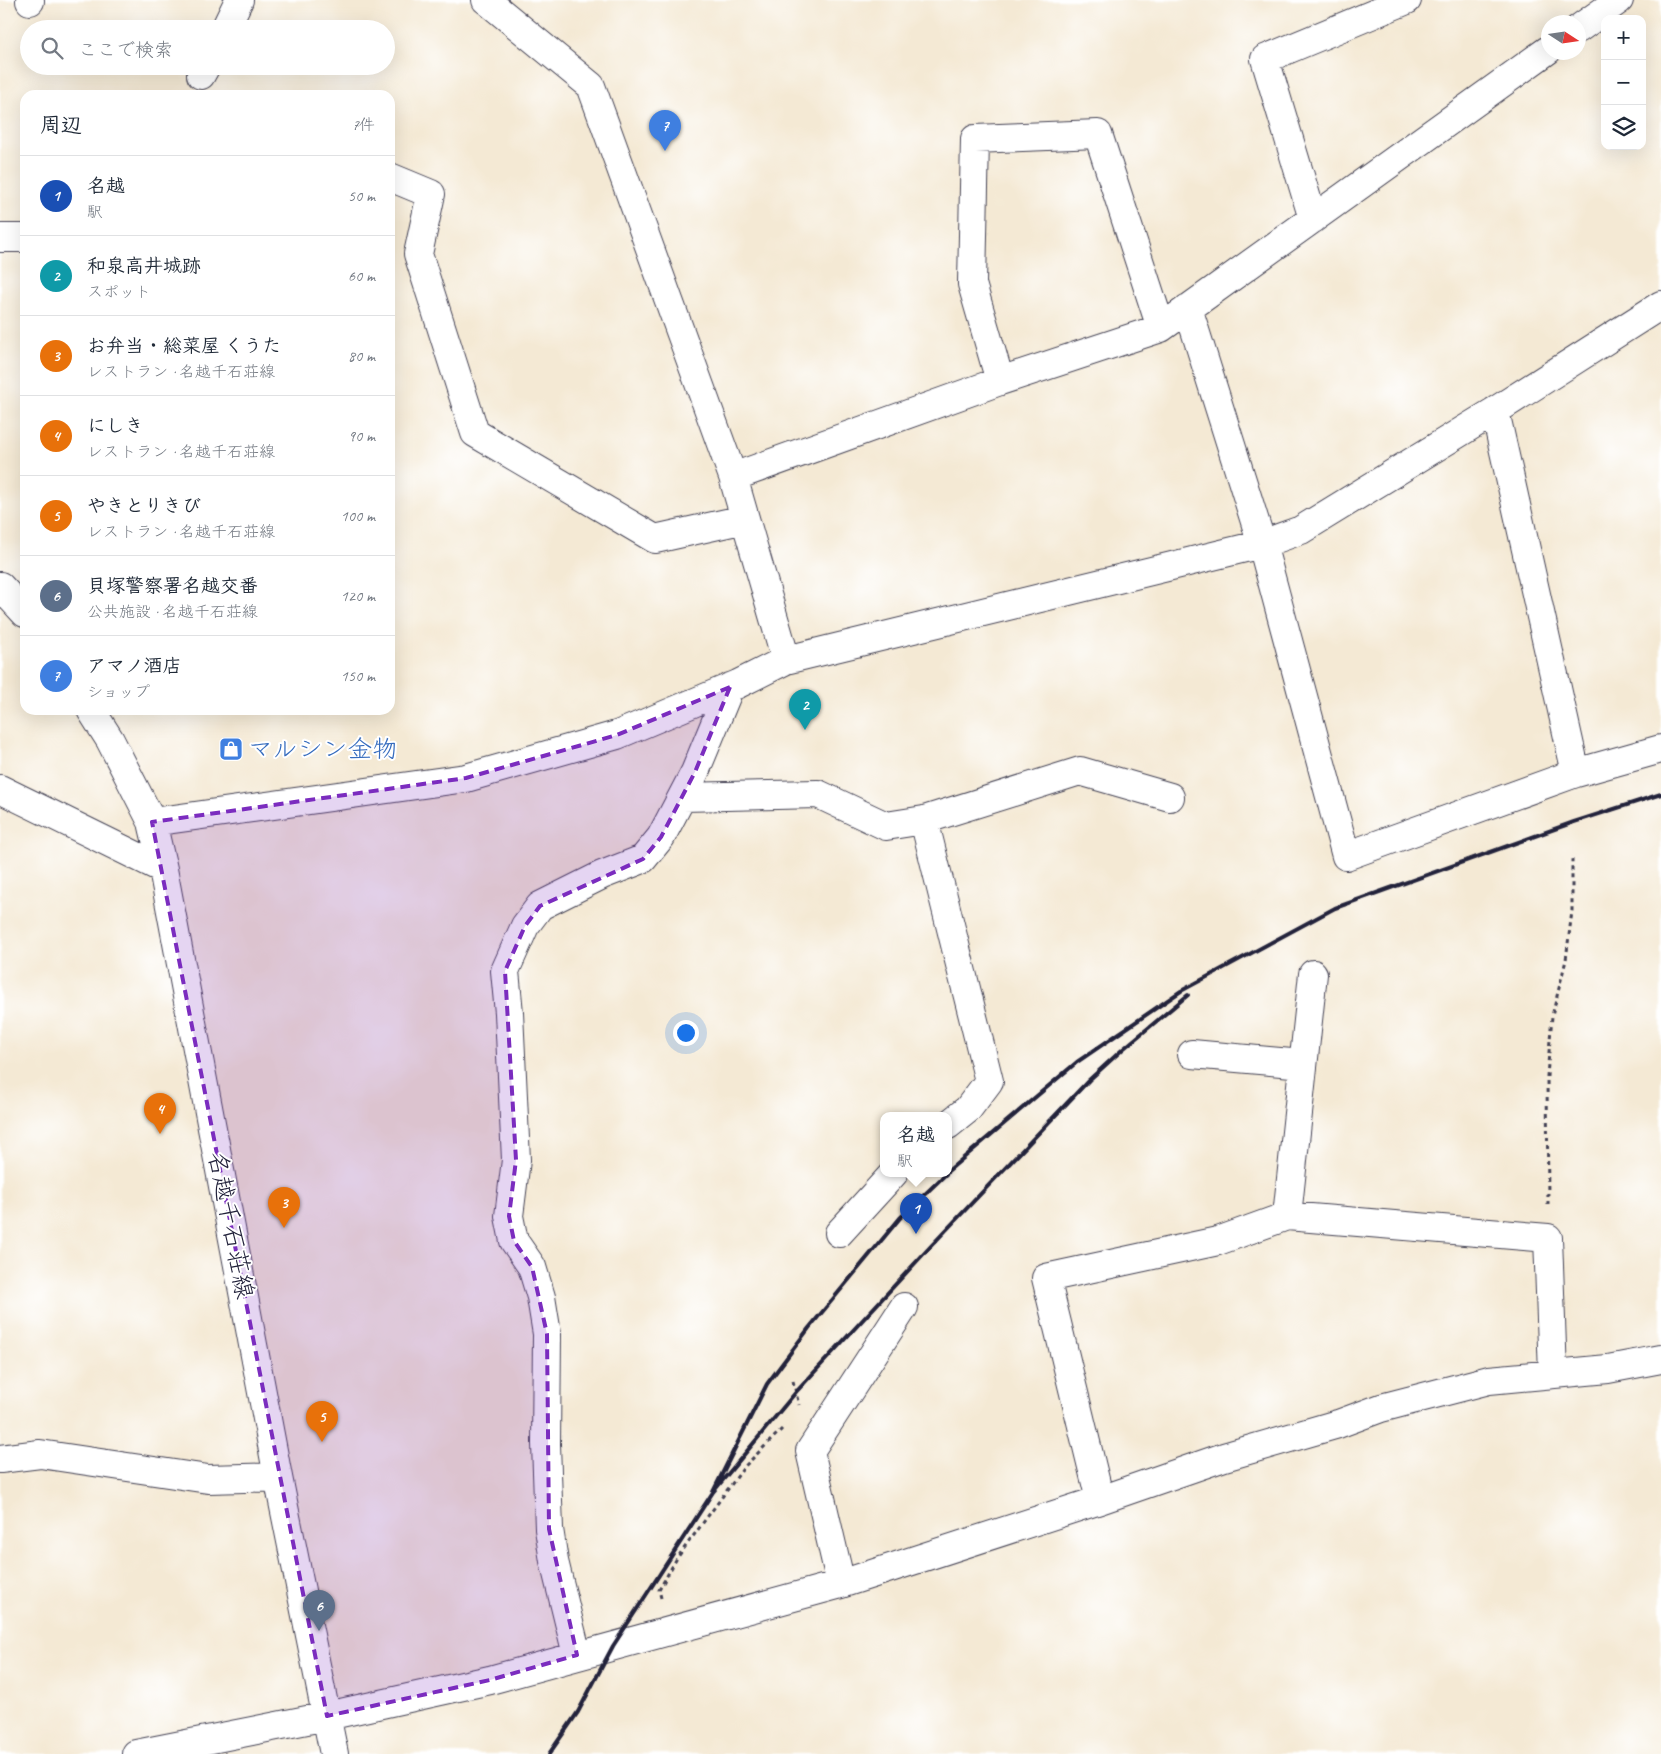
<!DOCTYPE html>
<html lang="ja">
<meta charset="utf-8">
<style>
:root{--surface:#fff;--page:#f6f6f7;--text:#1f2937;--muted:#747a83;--line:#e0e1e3;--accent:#1a73e8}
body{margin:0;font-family:Caveat,"Klee One",sans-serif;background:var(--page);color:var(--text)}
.controls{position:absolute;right:15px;top:15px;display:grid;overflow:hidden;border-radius:10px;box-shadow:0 5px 20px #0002}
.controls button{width:45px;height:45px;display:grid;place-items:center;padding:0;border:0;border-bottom:1px solid var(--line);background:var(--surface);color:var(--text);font:25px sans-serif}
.compass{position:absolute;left:1541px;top:15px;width:45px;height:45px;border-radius:50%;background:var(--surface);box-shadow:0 5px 20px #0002;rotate:102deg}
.you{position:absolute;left:685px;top:1032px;width:18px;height:18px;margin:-12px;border:4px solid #fff;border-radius:50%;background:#1a73e8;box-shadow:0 0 0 8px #1a73e833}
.badge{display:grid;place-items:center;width:32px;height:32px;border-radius:50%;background:var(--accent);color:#fff;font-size:16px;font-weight:700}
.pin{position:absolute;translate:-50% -41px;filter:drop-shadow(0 1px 2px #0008)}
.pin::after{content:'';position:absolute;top:26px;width:18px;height:15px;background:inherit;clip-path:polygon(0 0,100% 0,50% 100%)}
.popup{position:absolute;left:880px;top:1112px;width:72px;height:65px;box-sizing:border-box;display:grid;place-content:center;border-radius:10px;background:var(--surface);filter:drop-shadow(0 1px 4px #0005);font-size:16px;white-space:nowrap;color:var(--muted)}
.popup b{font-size:19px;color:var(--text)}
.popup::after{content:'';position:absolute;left:50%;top:100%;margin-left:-10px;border:10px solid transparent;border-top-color:var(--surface)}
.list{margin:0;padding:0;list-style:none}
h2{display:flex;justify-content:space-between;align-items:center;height:65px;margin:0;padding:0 20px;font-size:21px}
h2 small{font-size:16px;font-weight:400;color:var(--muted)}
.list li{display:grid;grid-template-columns:32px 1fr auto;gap:15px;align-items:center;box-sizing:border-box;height:80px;padding:0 20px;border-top:1px solid var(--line)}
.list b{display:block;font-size:19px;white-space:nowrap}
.list p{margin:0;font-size:16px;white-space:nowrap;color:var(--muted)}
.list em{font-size:16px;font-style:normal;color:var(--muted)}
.icon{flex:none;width:28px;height:28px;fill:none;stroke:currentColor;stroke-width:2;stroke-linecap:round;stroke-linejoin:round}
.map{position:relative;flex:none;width:1661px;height:1754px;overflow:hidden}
.search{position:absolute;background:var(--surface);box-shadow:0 5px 20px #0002;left:20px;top:20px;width:375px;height:55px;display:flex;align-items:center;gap:12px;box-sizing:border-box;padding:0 18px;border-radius:28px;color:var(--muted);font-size:19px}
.panel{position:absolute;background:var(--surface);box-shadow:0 5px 20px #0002;left:20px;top:90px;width:375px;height:625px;border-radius:15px}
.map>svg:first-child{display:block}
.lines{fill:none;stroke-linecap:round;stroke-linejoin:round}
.minor-casing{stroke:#424052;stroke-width:30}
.path{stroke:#424052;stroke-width:3;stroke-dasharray:4 4;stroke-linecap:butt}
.minor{stroke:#fff;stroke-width:28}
.rail{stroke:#22223b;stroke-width:4}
.marked{fill:#7b2cbf;fill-opacity:0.2;stroke:#7b2cbf;stroke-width:4;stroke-dasharray:10 6;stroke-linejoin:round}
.labels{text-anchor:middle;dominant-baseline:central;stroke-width:4;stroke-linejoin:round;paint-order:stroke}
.shop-label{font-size:25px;fill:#366cbe;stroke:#fff;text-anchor:start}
.street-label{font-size:25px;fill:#22223b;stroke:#fff}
</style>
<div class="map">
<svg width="1661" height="1754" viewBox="0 0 1661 1754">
<rect width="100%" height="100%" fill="#fff"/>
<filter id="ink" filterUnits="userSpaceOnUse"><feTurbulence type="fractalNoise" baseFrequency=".02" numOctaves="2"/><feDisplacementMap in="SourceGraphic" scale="10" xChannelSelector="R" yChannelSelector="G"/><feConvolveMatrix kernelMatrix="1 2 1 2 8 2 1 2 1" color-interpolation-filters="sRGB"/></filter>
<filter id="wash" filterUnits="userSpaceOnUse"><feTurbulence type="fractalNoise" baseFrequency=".0096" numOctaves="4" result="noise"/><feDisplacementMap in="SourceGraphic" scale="20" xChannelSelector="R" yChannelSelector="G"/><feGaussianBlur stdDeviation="1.12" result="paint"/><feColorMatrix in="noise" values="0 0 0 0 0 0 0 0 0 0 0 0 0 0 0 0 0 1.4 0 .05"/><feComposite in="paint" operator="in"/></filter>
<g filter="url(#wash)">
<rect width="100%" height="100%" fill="#f4e9d4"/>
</g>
<g filter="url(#ink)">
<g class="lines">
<g class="minor-casing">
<path id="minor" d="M486,0L591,86L733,477L786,660
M30,1V0
M225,29L239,0
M1578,29L1619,0
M201,75L206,66
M390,177L431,194L418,254L475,433L655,539L745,519
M1313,219L1265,59L1407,0
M0,238H25
M1188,308L1262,544L1346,856L1576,773L1661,749
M1000,381L972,284L975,139L1098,134L1161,328
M1495,411L1576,773
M733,477L1000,381L1161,328L1548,50
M0,586L25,613
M91,710L110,740L152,822L163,869L278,1477L334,1754
M0,789L163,869
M683,797L818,794L886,826L924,820L989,1081L968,1109L948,1125
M924,820L1080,771L1170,797
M152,822L466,778L617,735L738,684L786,660L1262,544L1301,530L1495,411L1661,305
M1192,1054L1303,1064
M1287,1216L1313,974
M839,1233L894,1173
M0,1459L40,1454L208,1479L278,1477
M1100,1500L1046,1278L1218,1241L1287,1216L1548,1238L1553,1374
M841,1584L810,1451L904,1307
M577,1655L554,1561L549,1529L546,1444L547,1334L541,1297L532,1267L514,1241L509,1216L516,1160L509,1013L505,971L525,926L540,906L602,875L643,859L661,837L695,772L730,687
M136,1754L327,1716L490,1680L841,1584L1100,1500L1224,1457L1338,1424L1381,1408L1489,1380L1608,1369L1661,1359"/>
</g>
<path class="path" d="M1548,1205L1547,1076L1552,1016L1566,960L1572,911V856
M793,1381L799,1405
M661,1598L659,1590L677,1558L745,1466L782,1429"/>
<use href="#minor" class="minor"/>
<path class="rail" d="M948,1171L1077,1062L1181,991L1335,908L1574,822L1661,794
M713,1492L796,1392L930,1247L1089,1080L1123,1049L1188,995
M549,1754L578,1712L613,1646L713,1492L767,1384L809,1328L900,1218L947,1173"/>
</g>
</g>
<path class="marked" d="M730,687L695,772L661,837L643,859L540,906L525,926L505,971L516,1160L509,1216L514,1241L532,1267L547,1334L549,1529L577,1655L490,1680L327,1716L152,822L466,778L617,735Z"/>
<defs>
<g id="shop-square" transform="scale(1.25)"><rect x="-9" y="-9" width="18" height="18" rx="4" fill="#3f7fe0" stroke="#fff"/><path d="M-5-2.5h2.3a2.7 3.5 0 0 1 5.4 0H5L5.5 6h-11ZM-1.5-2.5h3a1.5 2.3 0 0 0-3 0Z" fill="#fff"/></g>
</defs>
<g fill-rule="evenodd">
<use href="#shop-square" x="231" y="749"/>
</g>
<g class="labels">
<g class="shop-label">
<text x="248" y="749">マルシン金物</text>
</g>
<g class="street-label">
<text transform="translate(231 1225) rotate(79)">名越千石荘線</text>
</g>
</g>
</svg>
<div class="controls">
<button>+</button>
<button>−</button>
<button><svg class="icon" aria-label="layers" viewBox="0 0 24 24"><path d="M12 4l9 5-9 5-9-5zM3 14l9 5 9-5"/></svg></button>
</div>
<svg class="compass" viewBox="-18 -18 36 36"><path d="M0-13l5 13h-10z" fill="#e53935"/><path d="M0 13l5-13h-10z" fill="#747a83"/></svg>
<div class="you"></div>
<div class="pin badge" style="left:916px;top:1234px;background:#1a4fb4">1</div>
<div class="popup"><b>名越</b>駅</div>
<div class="pin badge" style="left:805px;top:730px;background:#0f9aa8">2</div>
<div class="pin badge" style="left:284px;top:1228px;background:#e8710a">3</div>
<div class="pin badge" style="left:160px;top:1134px;background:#e8710a">4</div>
<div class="pin badge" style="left:322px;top:1442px;background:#e8710a">5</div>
<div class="pin badge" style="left:319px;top:1631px;background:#5c6f8a">6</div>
<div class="pin badge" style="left:665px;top:151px;background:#3f7fe0">7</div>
<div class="search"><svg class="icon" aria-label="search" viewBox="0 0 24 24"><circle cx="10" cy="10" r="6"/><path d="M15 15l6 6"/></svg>ここで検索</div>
<section class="panel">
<h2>周辺<small>7件</small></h2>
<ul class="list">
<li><span class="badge" style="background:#1a4fb4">1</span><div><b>名越</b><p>駅</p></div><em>50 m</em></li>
<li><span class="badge" style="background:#0f9aa8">2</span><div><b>和泉高井城跡</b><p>スポット</p></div><em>60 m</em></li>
<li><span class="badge" style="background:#e8710a">3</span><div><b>お弁当・総菜屋 くうた</b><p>レストラン · 名越千石荘線</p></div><em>80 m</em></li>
<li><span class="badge" style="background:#e8710a">4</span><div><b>にしき</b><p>レストラン · 名越千石荘線</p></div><em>90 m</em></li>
<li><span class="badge" style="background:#e8710a">5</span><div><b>やきとりきび</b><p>レストラン · 名越千石荘線</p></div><em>100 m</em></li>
<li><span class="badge" style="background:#5c6f8a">6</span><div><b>貝塚警察署名越交番</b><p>公共施設 · 名越千石荘線</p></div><em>120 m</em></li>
<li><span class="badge" style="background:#3f7fe0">7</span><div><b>アマノ酒店</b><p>ショップ</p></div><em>150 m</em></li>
</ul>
</section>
</div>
